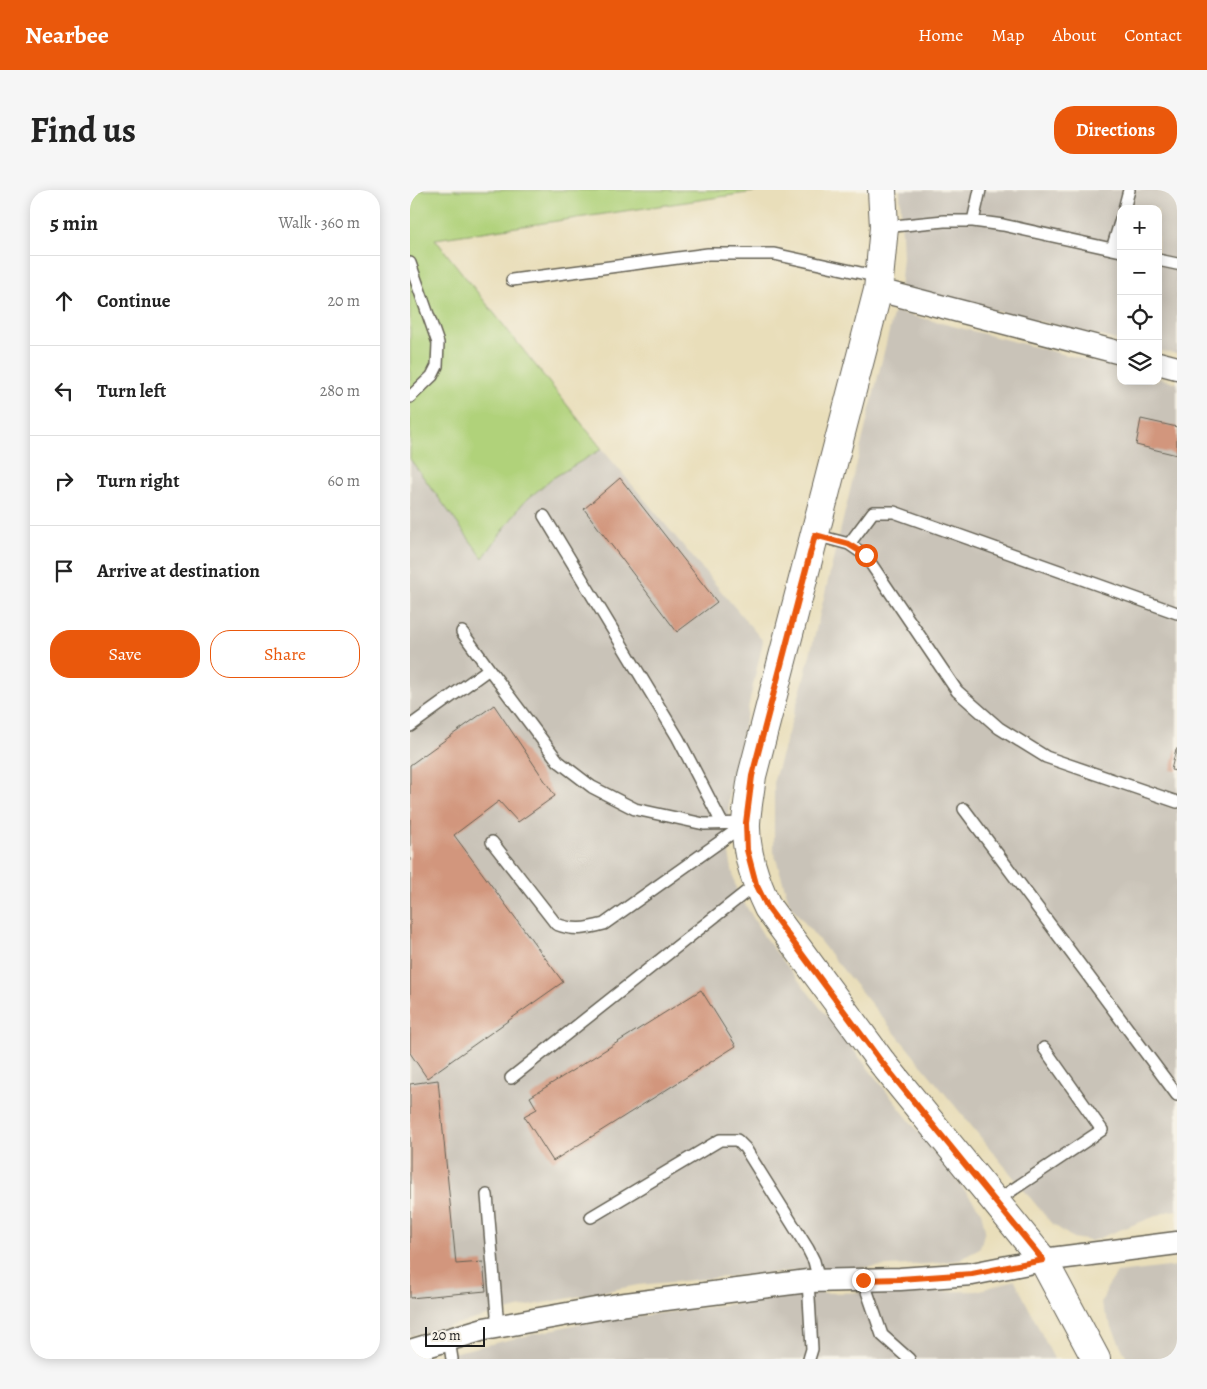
<!DOCTYPE html>
<meta charset="utf-8">
<style>
:root{--surface:#fff;--page:#f6f6f6;--text:#222;--muted:#767676;--line:#e0e0e0;--accent:#ea580c}
body{margin:0;font-family:Alegreya,serif;background:var(--page);color:var(--text)}
.controls{position:absolute;right:15px;top:15px;display:grid;overflow:hidden;border-radius:10px;box-shadow:0 2px 12px #0003}
.controls button{width:45px;height:45px;display:grid;place-items:center;padding:0;border:0;border-bottom:1px solid var(--line);background:var(--surface);color:var(--text);font:25px sans-serif}
.scale{position:absolute;left:15px;bottom:12px;width:60px;box-sizing:border-box;padding-left:5px;border:2px solid #1c1c1c;border-top:0;font-size:14px;line-height:18px;white-space:nowrap;color:#1c1c1c;-webkit-text-stroke:4px #f7f3e8;paint-order:stroke}
.stop{position:absolute;width:15px;height:15px;margin:-11px;border:4px solid #ea580c;border-radius:50%;background:#fff}
.stop.end{background:#ea580c;border-color:#fff;box-shadow:0 1px 5px #0008}
.list{margin:0;padding:0;list-style:none}
h2{display:flex;justify-content:space-between;align-items:center;height:65px;margin:0;padding:0 20px;font-size:21px}
h2 small{font-size:16px;font-weight:400;color:var(--muted)}
.list li{display:grid;grid-template-columns:32px 1fr auto;gap:15px;align-items:center;box-sizing:border-box;height:90px;padding:0 20px;border-top:1px solid var(--line)}
.list b{display:block;font-size:19px;white-space:nowrap}
.list em{font-size:16px;font-style:normal;color:var(--muted)}
.actions{display:flex;gap:10px;padding:15px 20px}
.actions a{flex:1;padding:11px 0;border:1px solid var(--accent);border-radius:20px;text-align:center;font-size:18px;color:var(--accent)}
.actions .main{background:var(--accent);color:#fff}
.icon{flex:none;width:28px;height:28px;fill:none;stroke:currentColor;stroke-width:2;stroke-linecap:round;stroke-linejoin:round}
.map{position:relative;flex:none;width:767px;height:1169px;overflow:hidden;border-radius:20px}
header{display:flex;align-items:center;gap:30px;box-sizing:border-box;height:70px;padding:0 25px;background:var(--accent);color:#fff}
header strong{font-size:24px}
nav{display:flex;gap:28px;margin-inline-start:auto;font-size:18px}
.intro{display:flex;align-items:center;justify-content:space-between;box-sizing:border-box;height:120px;padding:0 30px}
h1{margin:0;font-size:35px}
.button{padding:12px 22px;border-radius:20px;background:var(--accent);color:#fff;font-size:18px;font-weight:700}
main{display:flex;gap:30px;padding:0 30px}
aside{flex:1;background:var(--surface);border-radius:20px;box-shadow:0 2px 12px #0003}
.map>svg:first-child{display:block}
.industrial{fill:#c9c3b8}
.green{fill:#b0d27a;stroke:#66774b}
.building{fill:#d2967d}
.lines{fill:none;stroke-linecap:round;stroke-linejoin:round}
.service-casing{stroke:#646053;stroke-width:14}
.minor-casing{stroke:#646053;stroke-width:25}
.tertiary-casing{stroke:#646053;stroke-width:30}
.service{stroke:#fff;stroke-width:11}
.minor{stroke:#fff;stroke-width:22}
.tertiary{stroke:#fff;stroke-width:28}
.route{stroke:#ea580c;stroke-width:6}
</style>
<header>
<strong>Nearbee</strong>
<nav><a>Home</a><a>Map</a><a>About</a><a>Contact</a></nav>
</header>
<div class="intro"><h1>Find us</h1><a class="button">Directions</a></div>
<main>
<aside>
<h2>5 min<small>Walk · 360 m</small></h2>
<ul class="list">
<li><svg class="icon" aria-label="ahead" viewBox="0 0 24 24"><path d="M12 20V5M6 11l6-6 6 6"/></svg><div><b>Continue</b></div><em>20 m</em></li>
<li><svg class="icon" aria-label="left" viewBox="0 0 24 24"><path d="M17 20v-9H6M10 6l-5 5 5 5"/></svg><div><b>Turn left</b></div><em>280 m</em></li>
<li><svg class="icon" aria-label="right" viewBox="0 0 24 24"><path d="M7 20v-9h11M14 6l5 5-5 5"/></svg><div><b>Turn right</b></div><em>60 m</em></li>
<li><svg class="icon" aria-label="arrive" viewBox="0 0 24 24"><path d="M6 21V4h12l-3 4 3 4H6"/></svg><div><b>Arrive at destination</b></div></li>
</ul>
<div class="actions"><a class="main">Save</a><a>Share</a></div>
</aside>
<div class="map">
<svg width="767" height="1169" viewBox="0 0 767 1169">
<rect width="100%" height="100%" fill="#f7f3e8"/>
<filter id="ink" filterUnits="userSpaceOnUse"><feTurbulence type="fractalNoise" baseFrequency=".02" numOctaves="2"/><feDisplacementMap in="SourceGraphic" scale="10" xChannelSelector="R" yChannelSelector="G"/><feConvolveMatrix kernelMatrix="1 2 1 2 8 2 1 2 1" color-interpolation-filters="sRGB"/></filter>
<filter id="wash" filterUnits="userSpaceOnUse"><feTurbulence type="fractalNoise" baseFrequency=".0096" numOctaves="4" result="noise"/><feDisplacementMap in="SourceGraphic" scale="20" xChannelSelector="R" yChannelSelector="G"/><feGaussianBlur stdDeviation="1.12" result="paint"/><feColorMatrix in="noise" values="0 0 0 0 0 0 0 0 0 0 0 0 0 0 0 0 0 1.4 0 .05"/><feComposite in="paint" operator="in"/></filter>
<g filter="url(#wash)">
<rect width="100%" height="100%" fill="#e9deba"/>
<path class="industrial" d="M490,0H767V164L748,160V19H711V151L490,98L493,67Z
M484,121L711,179V191H748V188L767,193V1020L759,1021L681,1051L663,1048L641,1033L380,715L364,662V590L394,489Z
M192,259L353,451L319,604L318,659L326,699L355,748L571,1021L575,1040L570,1058L550,1070L519,1074L382,1081L228,1095L108,1118L0,1146V269L73,367L112,314L141,289Z
M767,1076V1169H717L691,1114L697,1098L707,1083Z
M605,1090L644,1169H16L167,1134L407,1103L567,1101Z"/>
<path class="green" d="M0,0H357L25,49L192,259L141,289L112,314L73,368L0,269Z"/>
<g id="blocks">
<path class="building" d="M731,229L767,237V265L726,255Z
M210,288L307,412L267,442L174,319Z
M84,515L145,606L108,632L89,611L44,645L153,792L17,888L0,863V575Z
M766,559H767V581L761,580Z
M291,800L326,856L143,971L114,926L127,919L120,907Z
M28,890L46,1074L73,1072L76,1101L0,1108V894Z"/>
</g>
</g>
<g filter="url(#ink)">
<use href="#blocks" fill-opacity="0" stroke="#646053" stroke-width="1"/>
<g class="lines">
<g class="service-casing">
<path id="service" d="M714,19L719,0
M563,31L570,0
M474,37L534,31H563L593,35L711,61
M702,59L711,29
M748,70L767,74
M0,73L28,153L27,176L22,186L0,207
M102,90L298,64H364L469,87
M134,326L268,548L312,633
M405,345L439,354L455,365L547,501L589,538L636,567L767,612
M439,354L463,322H484L767,423
M52,442L79,479
M0,536L79,479L148,571L182,597L225,619L294,634L336,633
M554,619L767,905
M82,652L146,734C164,741 175,739 194,734L335,634
M101,888L346,694
M77,1005L88,1137
M586,1011L692,940L634,858
M181,1027L310,950H327L335,958L398,1059L404,1071L409,1091
M453,1090L472,1145L499,1169
M398,1091L402,1159L399,1169
M39,1150L42,1169"/>
</g>
<g class="minor-casing">
<path id="minor" d="M468,100L711,163
M748,173L767,178
M0,1161L74,1139L208,1115L398,1091L490,1089L562,1084L633,1070L767,1053"/>
</g>
<g class="tertiary-casing">
<path id="tertiary" d="M472,0L474,37L468,100L342,586C340,602 337,617 336,633C335,663 345,691 358,718L470,870L633,1070L686,1169"/>
</g>
<use href="#service" class="service"/>
<use href="#minor" class="minor"/>
<use href="#tertiary" class="tertiary"/>
</g>
</g>
<g class="lines" filter="url(#ink)">
<path class="route" d="M453,1090L490,1089L562,1084L633,1070L470,870L358,718L346,694L337,660L336,633L342,586L405,345L438,354L456,365"/>
</g>
</svg>
<div class="controls">
<button>+</button>
<button>−</button>
<button><svg class="icon" aria-label="locate" viewBox="0 0 24 24"><circle cx="12" cy="12" r="6"/><path d="M12 2v4M12 18v4M2 12h4M18 12h4"/></svg></button>
<button><svg class="icon" aria-label="layers" viewBox="0 0 24 24"><path d="M12 4l9 5-9 5-9-5zM3 14l9 5 9-5"/></svg></button>
</div>
<div class="scale">20 m</div>
<div class="stop" style="left:456px;top:365px"></div>
<div class="stop end" style="left:453px;top:1090px"></div>
</div>
</main>
